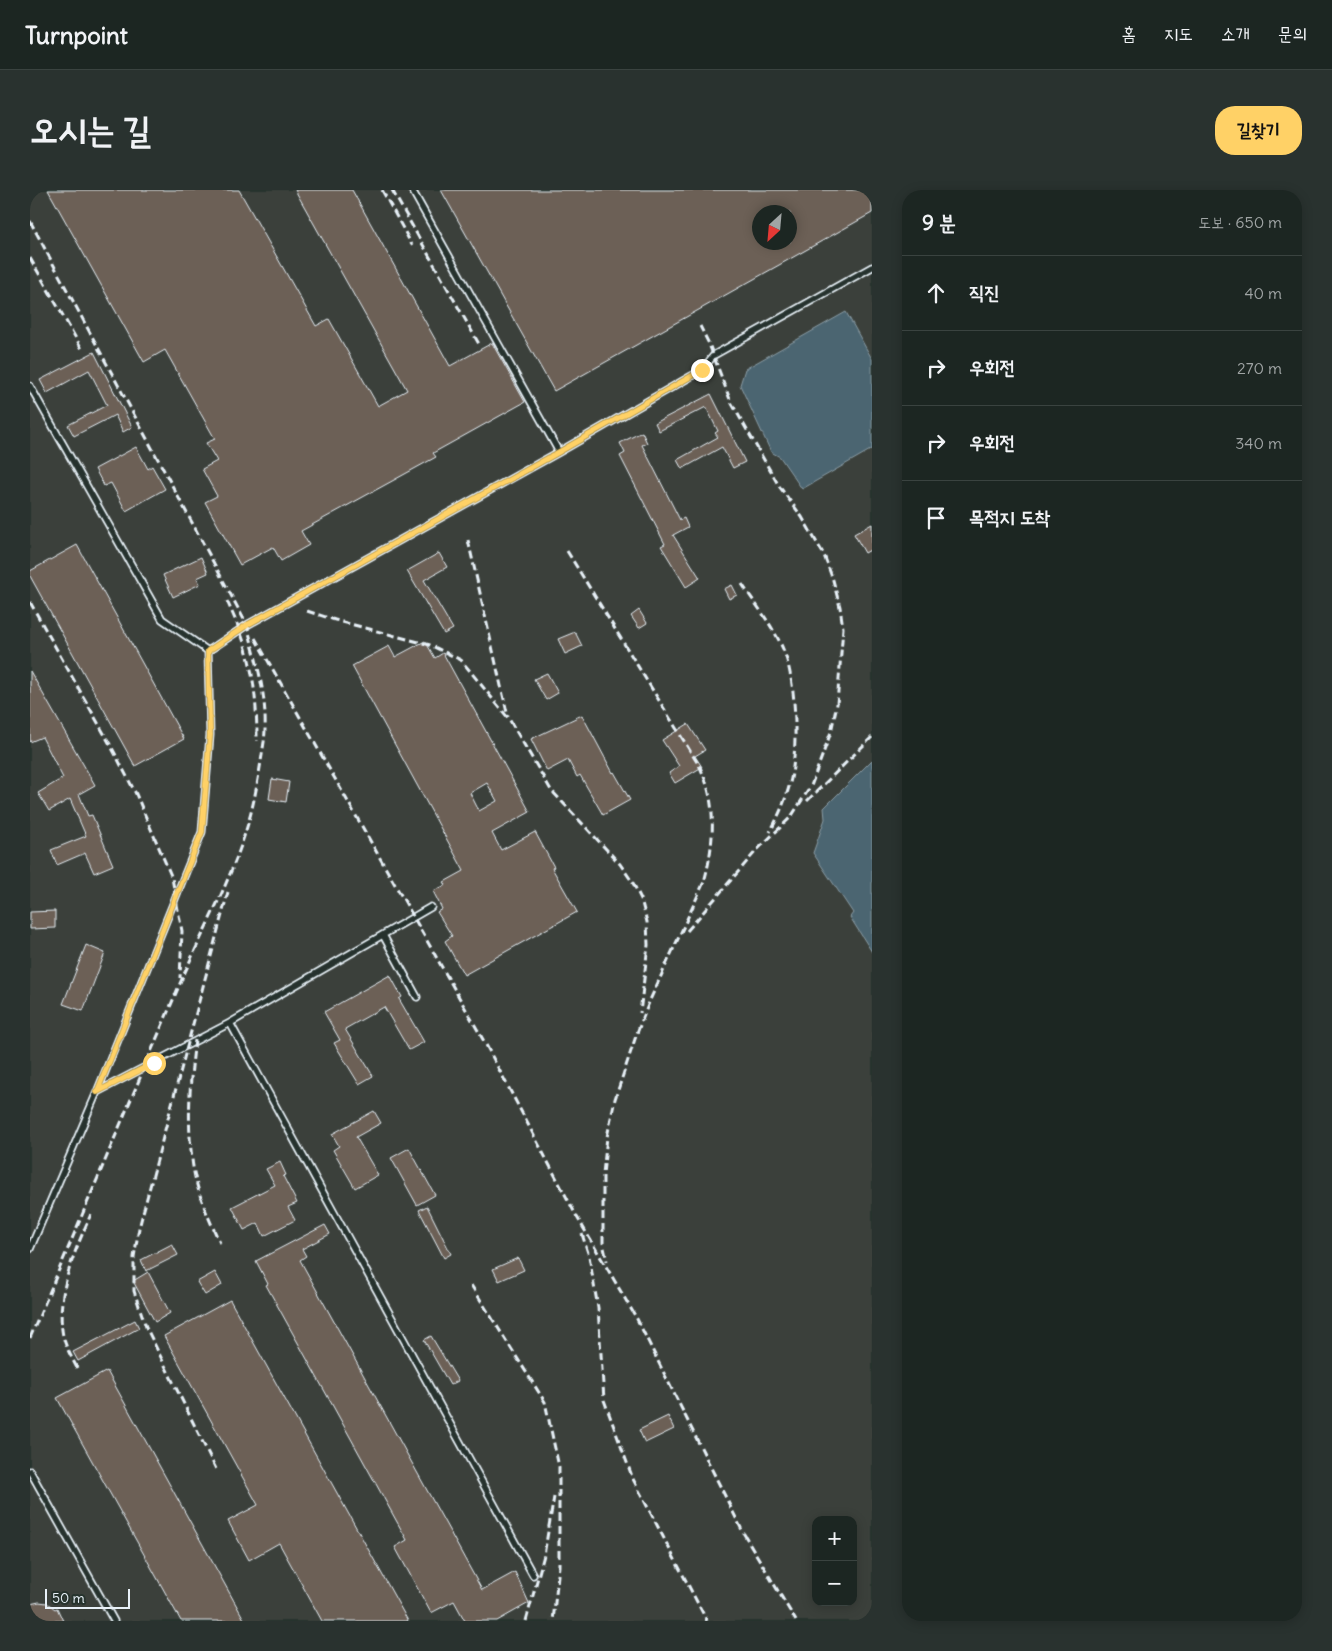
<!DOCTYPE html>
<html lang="ko">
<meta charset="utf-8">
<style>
:root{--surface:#1c2622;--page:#29322f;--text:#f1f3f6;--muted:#a0a5a5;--line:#3a4340;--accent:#ffd166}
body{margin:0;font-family:Delius,"Poor Story",sans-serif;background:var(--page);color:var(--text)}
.controls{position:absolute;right:15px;bottom:15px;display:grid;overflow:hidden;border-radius:10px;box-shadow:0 2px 12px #0003}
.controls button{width:45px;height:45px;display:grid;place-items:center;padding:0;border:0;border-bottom:1px solid var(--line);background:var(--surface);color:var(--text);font:25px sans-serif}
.compass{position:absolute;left:722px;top:15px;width:45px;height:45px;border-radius:50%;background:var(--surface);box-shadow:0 2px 12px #0003;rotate:206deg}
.scale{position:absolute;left:15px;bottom:12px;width:85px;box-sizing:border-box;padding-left:5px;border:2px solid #e8f1f8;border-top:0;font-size:14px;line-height:18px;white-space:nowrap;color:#e8f1f8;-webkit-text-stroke:4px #26332d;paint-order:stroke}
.stop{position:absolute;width:15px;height:15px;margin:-11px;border:4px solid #ffd166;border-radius:50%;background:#fff}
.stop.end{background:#ffd166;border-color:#fff;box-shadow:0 1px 5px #0008}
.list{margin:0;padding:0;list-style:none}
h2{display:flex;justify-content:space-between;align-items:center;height:65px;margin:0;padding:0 20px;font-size:21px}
h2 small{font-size:16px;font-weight:400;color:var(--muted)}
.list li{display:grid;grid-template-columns:32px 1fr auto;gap:15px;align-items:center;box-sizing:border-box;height:75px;padding:0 20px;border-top:1px solid var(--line)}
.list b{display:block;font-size:19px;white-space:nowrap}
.list em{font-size:16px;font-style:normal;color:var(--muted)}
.icon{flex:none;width:28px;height:28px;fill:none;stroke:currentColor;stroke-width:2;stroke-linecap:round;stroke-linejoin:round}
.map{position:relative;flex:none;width:842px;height:1431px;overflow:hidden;border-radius:20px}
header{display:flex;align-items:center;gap:30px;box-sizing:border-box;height:70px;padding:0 25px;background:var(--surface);border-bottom:1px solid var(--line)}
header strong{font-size:24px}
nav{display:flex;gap:28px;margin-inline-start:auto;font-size:18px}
.intro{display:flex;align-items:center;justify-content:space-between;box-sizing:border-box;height:120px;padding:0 30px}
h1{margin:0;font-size:35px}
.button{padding:12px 22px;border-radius:20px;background:var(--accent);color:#111;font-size:18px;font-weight:700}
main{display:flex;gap:30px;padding:0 30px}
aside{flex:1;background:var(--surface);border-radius:20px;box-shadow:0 2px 12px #0003}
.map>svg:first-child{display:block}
.built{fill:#3b403a;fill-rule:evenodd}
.water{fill:#4c6571;stroke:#8a9da7}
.building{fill:#6c6057;stroke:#e8f1f8;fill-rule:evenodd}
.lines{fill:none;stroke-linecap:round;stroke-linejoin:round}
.service-casing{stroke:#e8f1f8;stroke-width:9}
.service{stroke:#26332d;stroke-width:5.5}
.rail{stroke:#e8f1f8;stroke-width:3;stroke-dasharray:8 4;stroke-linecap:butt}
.route{stroke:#ffd166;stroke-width:6}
</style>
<header>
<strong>Turnpoint</strong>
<nav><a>홈</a><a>지도</a><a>소개</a><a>문의</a></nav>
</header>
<div class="intro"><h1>오시는 길</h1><a class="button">길찾기</a></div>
<main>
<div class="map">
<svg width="842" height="1431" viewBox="0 0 842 1431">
<rect width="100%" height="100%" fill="#26332d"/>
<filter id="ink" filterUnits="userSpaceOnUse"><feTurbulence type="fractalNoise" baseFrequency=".02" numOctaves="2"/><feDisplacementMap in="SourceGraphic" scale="10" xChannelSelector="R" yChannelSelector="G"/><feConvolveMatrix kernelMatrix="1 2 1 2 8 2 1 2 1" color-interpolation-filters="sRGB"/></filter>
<g filter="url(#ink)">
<path class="built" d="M0,0H842V1431H0ZM729,22H759V52H729ZM786,1330H823V1412H786Z"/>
<path class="water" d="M816,122L842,169V259L772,299L750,267L741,262L710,195L715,179Z
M842,570V762L820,727L823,723L783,663L795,629L794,618Z"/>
<path class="building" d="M18,0H209L286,136L299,129L348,216L377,200L265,0H322L420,176L462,153L495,212L403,263L406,267L271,341L279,355L251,371L243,357L210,375L175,312L187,306L172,279L187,271L176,253L185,249L135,160L114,172Z
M411,0H842V23L524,201ZM730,22H760V52H730Z
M64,162L102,237L93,242L85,225L44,246L38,235L77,215L59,180L17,203L10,190Z
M681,204L715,272L703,278L692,257L652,279L647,270L688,247L685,243L688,241L676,217L629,241L625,233Z
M612,242L617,253L612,255L650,330L654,328L658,337L643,345L670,388L656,397L631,356L635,354L590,266L595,263L590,253Z
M106,257L118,279L122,276L135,299L96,321L81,293L74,296L65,279Z
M842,334V359L835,363L824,344Z
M47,355L154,549L105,576L0,386V381Z
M409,363L417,377L394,390L423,439L414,444L377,381Z
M171,367L178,383L167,388L170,394L143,407L133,385Z
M702,395L707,405L699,409L694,399Z
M609,420L617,433L609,438L601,426Z
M545,442L552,456L535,464L528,449Z
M395,451L405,468L413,463L500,622L462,643L471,660L505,642L524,677L522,678L547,722L434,785L415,751L422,746L407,722L412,719L403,701L416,695L414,692L434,681L322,476L359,456L365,467ZM457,593L467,611L449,621L440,603Z
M0,481L65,595L49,604L58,626L62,625L83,675L64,683L55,663L27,675L21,660L56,646L40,609L19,621L8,603L33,588L12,547L0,552Z
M517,483L528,503L516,510L504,489Z
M552,525L583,583L584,582L600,610L573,625L550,585L547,587L538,570L517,581L501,549Z
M658,534L675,560L665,566L672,577L645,593L639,583L649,576L632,550Z
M242,589L259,592L256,612L239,609Z
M25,721V738L0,739V722Z
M56,755L75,763L53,821L33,814Z
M360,785L372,807L369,809L394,852L379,860L354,817L315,839L343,886L329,894L304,853L310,850L294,822Z
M344,921L351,933L326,947L348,985L325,998L303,960L309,956L302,944Z
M379,958L405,1005L387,1015L361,968Z
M250,972L256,985L253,986L267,1013L258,1017L265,1030L234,1046L228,1033L214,1040L202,1017L245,995L236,979Z
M397,1016L421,1064L414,1068L389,1020Z
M295,1035L300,1044L272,1059L276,1066L270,1070L452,1400L485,1382L499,1413L467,1431H435L424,1411L401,1423L365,1357L377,1350L236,1095L238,1094L226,1071Z
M142,1054L148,1065L116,1081L111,1070Z
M488,1068L494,1080L469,1091L463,1079Z
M118,1082L140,1123L125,1132L103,1091Z
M185,1082L192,1095L175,1105L167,1092Z
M200,1110L378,1431H292L249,1353L219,1370L198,1331L228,1315L134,1146Z
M105,1130L109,1138L48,1171L43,1162Z
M401,1146L428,1191L420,1195L394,1150Z
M77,1181L215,1431H151L27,1208Z
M638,1226L644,1239L615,1253L609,1240Z
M9,1412L17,1413L25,1419L27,1418L33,1431H0V1414Z"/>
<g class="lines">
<g class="service-casing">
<path id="service" d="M382,0L529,262
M0,196L132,429L178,461
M353,745L387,807
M200,833L401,717
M67,902L200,833L503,1385
M0,1059L67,902L172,642L180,545L178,461L217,435L529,262L672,180L684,165L842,77
M0,1281L84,1431"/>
</g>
<use href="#service" class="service"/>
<path class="rail" d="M352,0L382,55
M362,0L449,154
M0,31L217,435C227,473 239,512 234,552C230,578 226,605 219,630C202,691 170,745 146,803C97,918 49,1033 0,1148
M0,68L52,159
M438,350L478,527
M537,361L670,577C673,584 676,591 678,599C686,629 682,663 674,692L620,810L607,843L585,909L577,947L573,984V1053L577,1071
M712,394C726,415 743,436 753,459C766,490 767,545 763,577C760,600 751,622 740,642
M197,411C205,429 213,446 218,466C225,493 227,523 227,551
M0,412L81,556L106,604L142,688L152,741L150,788
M277,421L305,430L400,455L431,470L479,529L521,600L590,674L603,693L611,709L617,732L618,755L610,823
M225,448L455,853L547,1027L607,1129L714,1344L766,1431
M777,611L842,547
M657,741L727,660L761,627L781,596L801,542L807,514L813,438L810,417L803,390L794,365L772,327L749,296L701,212L679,154L670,136
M165,850C160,889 157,930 162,969C165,999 178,1027 190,1053
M552,1044L559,1066L568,1118L574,1210L603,1289L677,1431
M441,1095L515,1212L529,1277V1376L523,1431
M47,1178C42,1168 36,1158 33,1146C25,1104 45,1061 61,1024
M186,1279L116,1137L104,1101V1067L109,1038L198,702
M496,1431L514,1365L524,1307"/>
</g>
</g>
<g class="lines" filter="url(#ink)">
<path class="route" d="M124,873L67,902L172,642L180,545L178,461L217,435L529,262L672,180"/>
</g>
</svg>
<div class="controls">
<button>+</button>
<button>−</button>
</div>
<svg class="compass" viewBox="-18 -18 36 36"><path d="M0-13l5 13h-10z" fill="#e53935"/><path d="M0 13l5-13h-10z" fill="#a0a5a5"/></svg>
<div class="scale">50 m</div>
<div class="stop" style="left:124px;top:873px"></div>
<div class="stop end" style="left:672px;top:180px"></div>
</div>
<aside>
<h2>9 분<small>도보 · 650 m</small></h2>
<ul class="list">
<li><svg class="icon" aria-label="ahead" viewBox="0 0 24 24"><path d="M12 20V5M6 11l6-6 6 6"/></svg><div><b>직진</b></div><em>40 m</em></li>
<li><svg class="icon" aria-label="right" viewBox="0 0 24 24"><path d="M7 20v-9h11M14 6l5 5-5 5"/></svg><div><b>우회전</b></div><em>270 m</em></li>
<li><svg class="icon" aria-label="right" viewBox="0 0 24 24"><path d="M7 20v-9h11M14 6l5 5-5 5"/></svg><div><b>우회전</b></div><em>340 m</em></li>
<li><svg class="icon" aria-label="arrive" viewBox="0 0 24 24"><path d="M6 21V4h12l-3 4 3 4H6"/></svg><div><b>목적지 도착</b></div></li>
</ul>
</aside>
</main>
